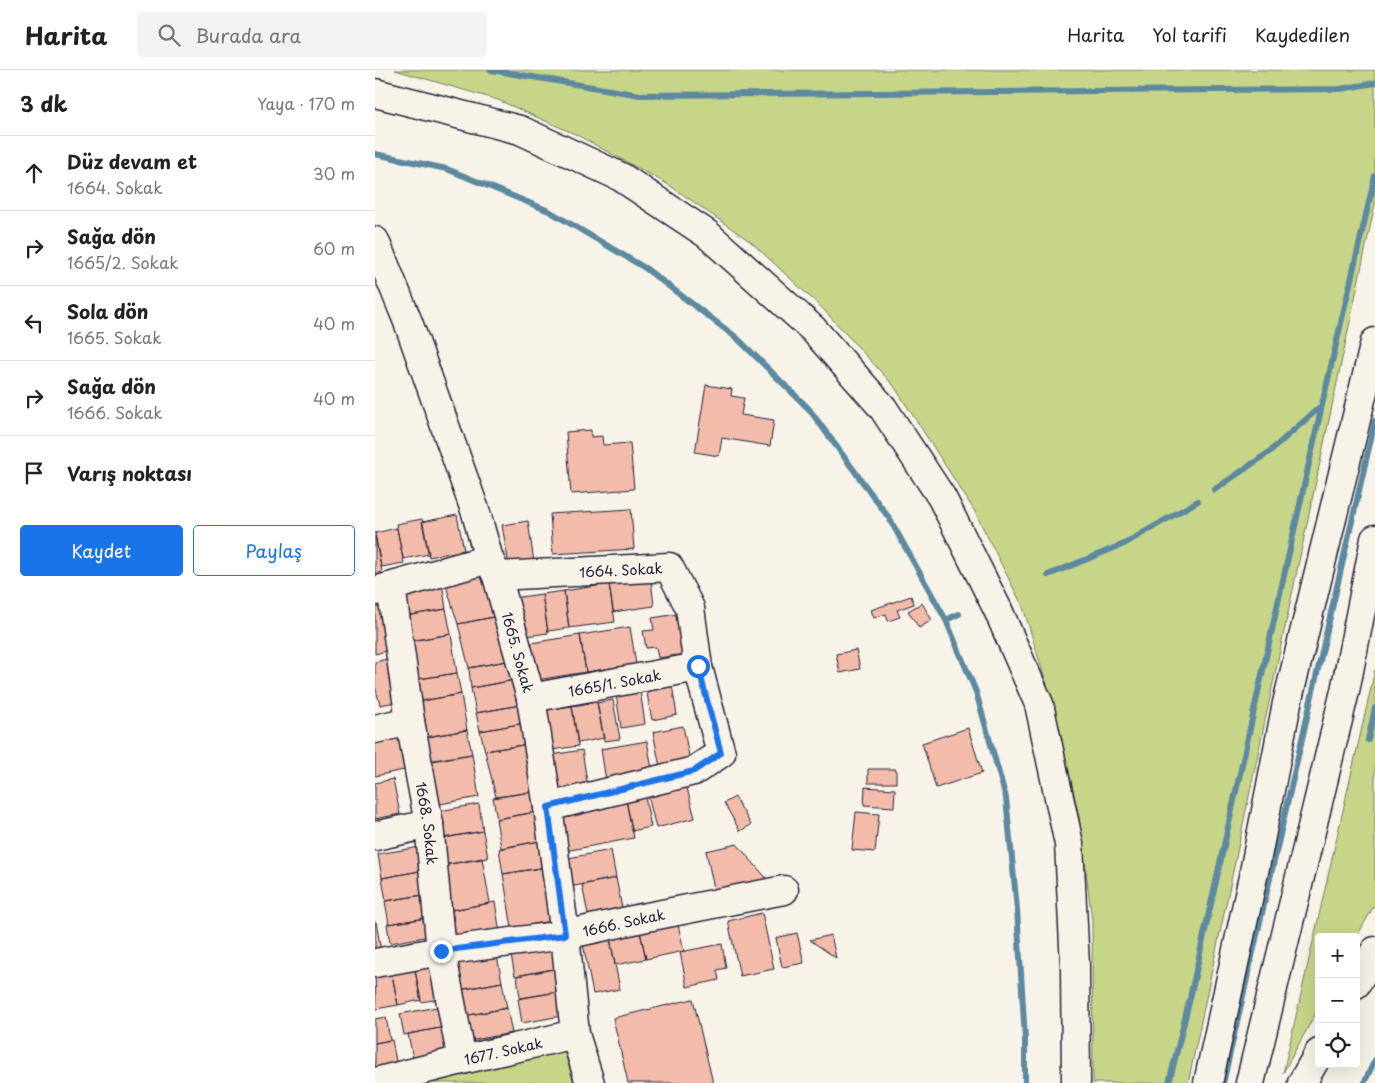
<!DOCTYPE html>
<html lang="tr">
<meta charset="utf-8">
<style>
:root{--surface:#fff;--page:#f2f2f2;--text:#222;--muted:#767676;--line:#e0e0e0;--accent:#1a73e8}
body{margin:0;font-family:"Playpen Sans",sans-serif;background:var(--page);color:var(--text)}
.controls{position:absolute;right:15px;bottom:15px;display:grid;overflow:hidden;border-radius:5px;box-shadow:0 5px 20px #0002}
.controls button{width:45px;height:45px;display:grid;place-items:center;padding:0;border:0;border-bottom:1px solid var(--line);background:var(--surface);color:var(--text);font:25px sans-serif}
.stop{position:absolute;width:15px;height:15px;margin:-11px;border:4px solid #1a73e8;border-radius:50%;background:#fff}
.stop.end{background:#1a73e8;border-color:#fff;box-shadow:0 1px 5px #0008}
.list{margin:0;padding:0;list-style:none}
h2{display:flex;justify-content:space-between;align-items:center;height:65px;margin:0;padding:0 20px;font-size:21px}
h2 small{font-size:16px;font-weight:400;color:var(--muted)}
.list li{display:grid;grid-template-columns:32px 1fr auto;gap:15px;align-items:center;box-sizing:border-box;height:75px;padding:0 20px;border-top:1px solid var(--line)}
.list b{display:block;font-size:19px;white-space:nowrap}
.list p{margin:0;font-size:16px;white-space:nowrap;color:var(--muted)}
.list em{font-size:16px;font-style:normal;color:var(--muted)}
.actions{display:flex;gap:10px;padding:15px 20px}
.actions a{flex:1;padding:11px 0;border:1px solid var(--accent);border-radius:5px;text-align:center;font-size:18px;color:var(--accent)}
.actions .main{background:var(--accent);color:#fff}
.icon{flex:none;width:28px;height:28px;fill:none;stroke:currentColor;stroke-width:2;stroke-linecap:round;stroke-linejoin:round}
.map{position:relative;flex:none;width:1000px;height:1013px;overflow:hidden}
header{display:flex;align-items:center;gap:30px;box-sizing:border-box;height:70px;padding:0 25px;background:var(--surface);border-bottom:1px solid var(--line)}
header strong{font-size:24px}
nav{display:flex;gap:28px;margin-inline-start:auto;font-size:18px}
.search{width:350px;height:45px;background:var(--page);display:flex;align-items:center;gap:12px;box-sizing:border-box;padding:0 18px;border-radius:5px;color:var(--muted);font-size:19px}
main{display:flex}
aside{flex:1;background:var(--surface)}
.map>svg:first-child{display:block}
.green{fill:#c7d589;stroke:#747c62}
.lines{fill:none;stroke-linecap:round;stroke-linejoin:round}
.stream{stroke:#5b899f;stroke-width:6}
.building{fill:#f3bba9;stroke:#22223b}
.minor-casing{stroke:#22223b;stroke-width:31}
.highway-casing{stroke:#22223b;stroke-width:31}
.minor{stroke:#f7f3e8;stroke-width:28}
.highway{stroke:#f7f3e8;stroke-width:28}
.route{stroke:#1a73e8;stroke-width:6}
.labels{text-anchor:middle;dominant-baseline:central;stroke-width:4.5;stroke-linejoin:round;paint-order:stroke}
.street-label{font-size:14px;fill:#22223b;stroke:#f7f3e8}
</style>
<header>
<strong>Harita</strong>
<div class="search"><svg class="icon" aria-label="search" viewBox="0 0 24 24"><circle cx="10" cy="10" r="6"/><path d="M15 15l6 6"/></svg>Burada ara</div>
<nav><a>Harita</a><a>Yol tarifi</a><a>Kaydedilen</a></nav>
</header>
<main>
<aside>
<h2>3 dk<small>Yaya · 170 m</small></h2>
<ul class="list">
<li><svg class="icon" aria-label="ahead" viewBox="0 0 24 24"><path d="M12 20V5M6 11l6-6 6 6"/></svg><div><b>Düz devam et</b><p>1664. Sokak</p></div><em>30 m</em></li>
<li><svg class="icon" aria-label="right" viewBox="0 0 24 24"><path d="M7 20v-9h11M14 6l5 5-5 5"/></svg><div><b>Sağa dön</b><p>1665/2. Sokak</p></div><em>60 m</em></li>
<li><svg class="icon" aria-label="left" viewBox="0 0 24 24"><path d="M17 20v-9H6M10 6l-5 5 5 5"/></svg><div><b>Sola dön</b><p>1665. Sokak</p></div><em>40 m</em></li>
<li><svg class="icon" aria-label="right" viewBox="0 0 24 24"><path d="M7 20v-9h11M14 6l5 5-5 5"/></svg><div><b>Sağa dön</b><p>1666. Sokak</p></div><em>40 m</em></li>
<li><svg class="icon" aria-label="arrive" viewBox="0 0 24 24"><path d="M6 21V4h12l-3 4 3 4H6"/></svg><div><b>Varış noktası</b></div></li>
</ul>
<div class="actions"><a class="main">Kaydet</a><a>Paylaş</a></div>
</aside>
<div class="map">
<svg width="1000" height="1013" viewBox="0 0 1000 1013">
<rect width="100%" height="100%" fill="#f7f3e8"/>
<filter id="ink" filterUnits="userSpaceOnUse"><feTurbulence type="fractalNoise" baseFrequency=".02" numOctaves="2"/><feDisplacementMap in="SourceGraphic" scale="10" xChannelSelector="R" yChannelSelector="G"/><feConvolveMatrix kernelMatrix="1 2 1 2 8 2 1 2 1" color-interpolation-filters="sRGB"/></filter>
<g filter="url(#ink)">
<path class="green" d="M20,0H1000V134L813,1013H718L717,850L704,746L681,645L648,537L599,440L519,316L447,238L376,172L294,115L200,64L123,30Z
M1000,600V834L981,868V867H944V937L908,1003Z
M186,970L199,1013H33Z"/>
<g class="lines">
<path class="stream" d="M116,0L265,25L965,19L1000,13
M0,84L72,99L174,141L270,198L362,268L434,339L514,448L571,550L601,622L631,728L642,839L650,969V1013
M839,420L893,383L946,336
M673,505L749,474L823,431
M571,550L584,544
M993,670L1000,638
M794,1013L815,928L947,335L1000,106
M848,1013L1000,351
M989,1013L1000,990"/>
</g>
<path class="building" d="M331,315L357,319L356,326L369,328L366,345L399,350L395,376L347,368L344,386L320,382Z
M216,360V367L227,366L228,375L255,373L259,419L196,424L191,362Z
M256,439L259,479L178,484L175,444Z
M82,445L89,480L54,487L47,452Z
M47,449L54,484L28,489L21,454Z
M153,451L159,492L134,496L127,455Z
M22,458L29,493L6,497L0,463Z
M0,466L7,502L0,504Z
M113,497L129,545L83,554L68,506Z
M276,509L279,536L238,542L234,514Z
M67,512L71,539L25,547L20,520Z
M234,514L240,552L194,558L189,521Z
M189,521L194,558L173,561L167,524Z
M167,524L173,563L144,567L138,528Z
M536,526L539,534L522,540L525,547L513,551L511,544L499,548L496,540Z
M547,533L557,550L544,558L533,541Z
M8,536L18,579L0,584V538Z
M71,539L76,564L29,572L25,547Z
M303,544L309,584L283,588L281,577L271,578L268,561L279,560L277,548Z
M129,545L137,590L94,598L83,554Z
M255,557L261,594L211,602L205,565Z
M76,564L82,603L37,610L31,572Z
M205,565L211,602L162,610L156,573Z
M481,580L485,599L465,603L461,584Z
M16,588L26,631L5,635L0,616V592Z
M137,590L140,610L96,618L94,598Z
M82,603L86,624L42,632L38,610Z
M296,609L302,645L277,650L270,613Z
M140,610L145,635L101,643L96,618Z
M265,620L270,654L246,658L241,624Z
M86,624L92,660L44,668L42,632Z
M238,630L245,669L229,671L222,633Z
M222,632L229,668L203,673L197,636Z
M145,635L150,653L105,661L101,643Z
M197,636L203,676L170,681L163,641Z
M150,653L154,674L110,681L105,661Z
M308,656L315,691L285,697L278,662Z
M593,658L607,703L561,718L547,673Z
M92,660L97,684L52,691L48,668Z
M31,664L38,698L0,706V671Z
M272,671L279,710L232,717L226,679Z
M154,674L163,721L121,727L110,681Z
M207,680L213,718L176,724L170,686Z
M97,684L104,727L59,735L51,692Z
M493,699H521V713H493Z
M309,707L320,748L281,758L271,717Z
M18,709L25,744L0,749V713Z
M490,717L520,719L519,737L489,735Z
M163,721L167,741L122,749L118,728Z
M269,722L276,757L257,761L250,725Z
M250,725L259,768L190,781L182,739Z
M360,727L376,755L365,761L349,733Z
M104,734L108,761L62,769L58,742Z
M167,741L170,770L126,778L121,749Z
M481,742L504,744L500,782L477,780Z
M108,761L113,788L69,795L64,769Z
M170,770L172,797L128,804L124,779Z
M362,774L398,816L341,828L331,781Z
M46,777L50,800L7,808L3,784Z
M236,780L241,808L194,817L188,789Z
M107,788L115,833L77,840L69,795Z
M172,797L181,850L137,858L128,804Z
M50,800L54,824L11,831L7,808Z
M241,808L249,848L215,854L207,815Z
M54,824L58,847L14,854L10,831Z
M120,832L125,863L82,870L77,840Z
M387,843L399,899L365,906L353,851Z
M58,847L61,865L15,873L12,854Z
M302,850L309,881L271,889L264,857Z
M0,852H1L6,881L0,882Z
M264,857L271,889L240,895L234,863Z
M234,863L245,919L218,924L207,869Z
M422,863L429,893L407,897L401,868Z
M456,865L461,888L435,870Z
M180,872L184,898L140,906L135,880Z
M347,874L351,898L342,900L344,910L312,917L305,882Z
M121,880L127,912L85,920L79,889Z
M62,885L70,928L46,932L38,890Z
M38,890L46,930L23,935L15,894Z
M15,895L23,935L1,939L0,897Z
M184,898L188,921L145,928L142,906Z
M127,912L132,938L89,946L84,920Z
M188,921L192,945L147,953L143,929Z
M318,929L338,1013H253L238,948Z
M72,935L75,956L29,965L25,944Z
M132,938L137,963L94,971L89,946Z
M11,947L15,970L0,973V949Z
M75,956L80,979L38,988L33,964Z
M17,970L23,1002L0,1006V973Z"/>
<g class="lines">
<g class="minor-casing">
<g id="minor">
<path id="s1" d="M0,171L33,252L101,443L114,489L122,506L156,628L173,737L190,865L200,964L215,1013"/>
<path id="s2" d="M122,506L294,497L315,538L323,597L346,683L319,701L173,737"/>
<path id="s3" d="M16,517L35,651L54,754L66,881L87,990"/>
<path d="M0,521L114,489"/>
<path id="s4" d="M156,628L323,597"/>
<path d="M0,659L35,651"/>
<path d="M0,766L54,754"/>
<path id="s5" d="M0,893L66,881L190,865L267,848L409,820"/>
<path id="s6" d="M0,1012L87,990L200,964"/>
</g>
</g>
<g class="highway-casing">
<path id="highway" d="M0,23L145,60L246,107L332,164L438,259L508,338L567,428L623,540L664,634L694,774L700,896L701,1013
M981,914L1000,881
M833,1013L879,802L912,633L1000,272
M875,1013L970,621L1000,469
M927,1013L944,983"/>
</g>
<use href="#minor" class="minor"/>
<use href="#highway" class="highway"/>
</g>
</g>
<g class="lines" filter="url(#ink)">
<path class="route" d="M66,881L190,865L173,737L319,701L346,683L323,596"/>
</g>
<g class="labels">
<g class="street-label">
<text stroke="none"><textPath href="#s2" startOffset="124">1664. Sokak</textPath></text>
<text stroke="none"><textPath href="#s1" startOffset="436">1665. Sokak</textPath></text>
<text stroke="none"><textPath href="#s4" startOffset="85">1665/1. Sokak</textPath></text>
<text stroke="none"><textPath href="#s3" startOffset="239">1668. Sokak</textPath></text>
<text stroke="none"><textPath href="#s5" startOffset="252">1666. Sokak</textPath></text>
<text stroke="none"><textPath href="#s6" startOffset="132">1677. Sokak</textPath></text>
</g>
</g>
</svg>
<div class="controls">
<button>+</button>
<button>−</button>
<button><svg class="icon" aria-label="locate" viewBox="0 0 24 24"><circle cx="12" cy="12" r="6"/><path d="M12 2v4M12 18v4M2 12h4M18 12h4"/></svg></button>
</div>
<div class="stop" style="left:323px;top:596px"></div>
<div class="stop end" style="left:66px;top:881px"></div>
</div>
</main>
